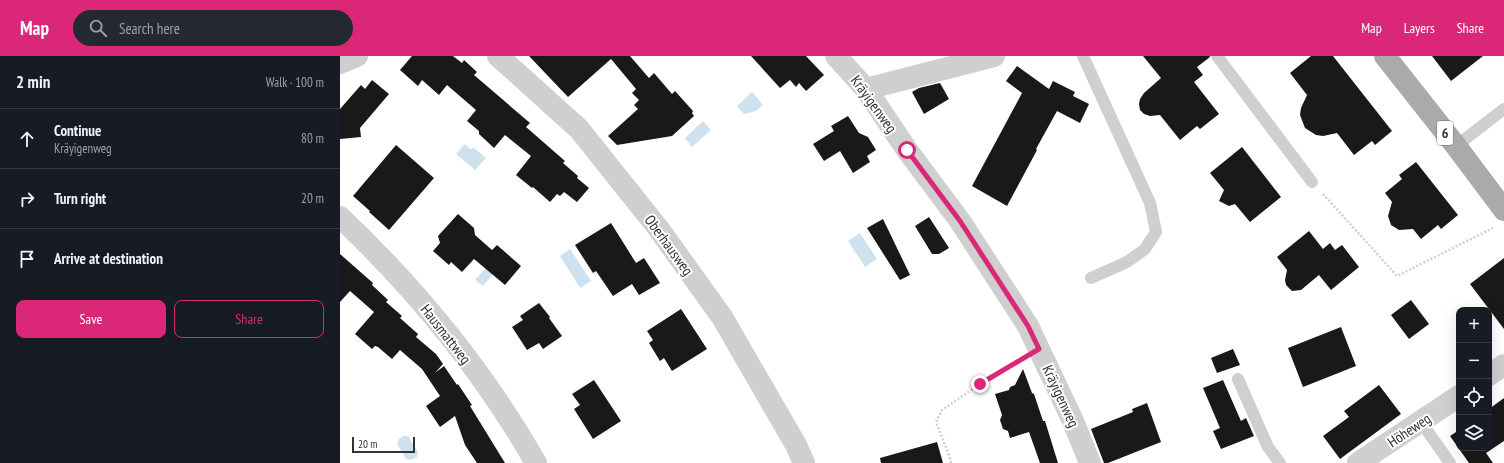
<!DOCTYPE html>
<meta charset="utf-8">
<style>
:root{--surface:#171b24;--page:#242831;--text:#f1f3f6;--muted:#9ea1a6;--line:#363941;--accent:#db2777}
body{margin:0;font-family:"PT Sans Narrow",sans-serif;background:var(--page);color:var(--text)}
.controls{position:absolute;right:12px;bottom:12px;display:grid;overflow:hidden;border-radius:8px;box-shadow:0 4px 16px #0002}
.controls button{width:36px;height:36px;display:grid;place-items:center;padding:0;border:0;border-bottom:1px solid var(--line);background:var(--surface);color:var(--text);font:20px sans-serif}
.scale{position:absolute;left:12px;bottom:10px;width:63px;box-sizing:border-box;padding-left:4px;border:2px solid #323232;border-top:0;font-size:11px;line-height:14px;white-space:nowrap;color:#323232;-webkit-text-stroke:3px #fff;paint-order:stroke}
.stop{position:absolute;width:12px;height:12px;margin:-9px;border:3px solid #db2777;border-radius:50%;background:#fff}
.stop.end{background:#db2777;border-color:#fff;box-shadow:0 1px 4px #0008}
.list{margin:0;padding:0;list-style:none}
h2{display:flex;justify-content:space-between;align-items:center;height:52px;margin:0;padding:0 16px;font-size:17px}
h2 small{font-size:13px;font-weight:400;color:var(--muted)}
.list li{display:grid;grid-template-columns:26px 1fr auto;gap:12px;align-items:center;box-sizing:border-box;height:60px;padding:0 16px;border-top:1px solid var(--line)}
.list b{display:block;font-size:15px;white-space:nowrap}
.list p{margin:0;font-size:13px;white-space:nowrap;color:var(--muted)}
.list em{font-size:13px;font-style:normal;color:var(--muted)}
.actions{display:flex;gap:8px;padding:12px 16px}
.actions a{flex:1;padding:9px 0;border:1px solid var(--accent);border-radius:8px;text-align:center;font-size:14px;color:var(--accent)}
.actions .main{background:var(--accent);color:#fff}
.icon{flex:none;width:22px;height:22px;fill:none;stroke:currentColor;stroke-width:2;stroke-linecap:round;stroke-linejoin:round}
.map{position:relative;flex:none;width:1164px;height:407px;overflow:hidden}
header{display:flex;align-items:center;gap:24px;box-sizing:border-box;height:56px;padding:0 20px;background:var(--accent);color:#fff}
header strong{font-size:19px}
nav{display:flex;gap:22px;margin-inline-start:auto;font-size:14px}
.search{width:280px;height:36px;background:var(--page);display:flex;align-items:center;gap:10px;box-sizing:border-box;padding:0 14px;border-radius:22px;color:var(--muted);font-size:15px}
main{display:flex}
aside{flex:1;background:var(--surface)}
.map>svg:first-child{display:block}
.water{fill:#cee1ee}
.building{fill:#191919}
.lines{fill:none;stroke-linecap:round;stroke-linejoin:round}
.path{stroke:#cfcfcf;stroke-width:2.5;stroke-dasharray:2 2;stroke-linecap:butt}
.service{stroke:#cfcfcf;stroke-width:12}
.minor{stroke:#cfcfcf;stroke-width:22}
.primary{stroke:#aaa;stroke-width:22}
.route{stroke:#db2777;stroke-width:5}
.labels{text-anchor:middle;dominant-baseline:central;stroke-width:4;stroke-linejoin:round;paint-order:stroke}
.shield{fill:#fff;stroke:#707070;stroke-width:1}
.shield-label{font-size:14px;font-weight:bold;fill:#323232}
.street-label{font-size:15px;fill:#323232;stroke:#fff}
</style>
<header>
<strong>Map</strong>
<div class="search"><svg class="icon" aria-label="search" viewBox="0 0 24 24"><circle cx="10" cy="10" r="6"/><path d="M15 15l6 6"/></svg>Search here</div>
<nav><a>Map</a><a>Layers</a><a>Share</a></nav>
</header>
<main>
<aside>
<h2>2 min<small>Walk · 100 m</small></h2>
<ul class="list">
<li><svg class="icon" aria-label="ahead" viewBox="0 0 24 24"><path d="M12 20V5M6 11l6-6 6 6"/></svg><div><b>Continue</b><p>Kräyigenweg</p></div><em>80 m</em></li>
<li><svg class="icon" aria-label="right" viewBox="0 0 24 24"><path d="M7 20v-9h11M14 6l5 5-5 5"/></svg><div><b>Turn right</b></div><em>20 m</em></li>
<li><svg class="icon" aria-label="arrive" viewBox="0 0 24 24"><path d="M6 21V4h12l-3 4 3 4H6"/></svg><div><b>Arrive at destination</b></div></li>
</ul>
<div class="actions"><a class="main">Save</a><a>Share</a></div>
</aside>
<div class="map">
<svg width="1164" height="407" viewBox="0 0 1164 407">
<rect width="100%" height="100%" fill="#fff"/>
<path class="water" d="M412,36L423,49L416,55L404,58L397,50Z
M363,65L371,74L352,91L345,82Z
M125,88L130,93L134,92L146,102L135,114L116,98Z
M520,177L537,203L525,211L508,185Z
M230,193L251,225L240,232L220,200Z
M155,202L162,208L143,230L135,224Z
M63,380H68L78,396L77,401L71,404L66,403L57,388L59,383Z"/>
<path class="building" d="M72,0H113L122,7L124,4L137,16L134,19L190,67L186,71L225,105L223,107L238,120L237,122L249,132L237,146L224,136L220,140L217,138L210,146L193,131L192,132L176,119L191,100L165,79L154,92L139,78V75L127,65L136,54L107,29L99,39L82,24L78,30L60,14Z
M189,0H290L309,22L314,17L332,38L335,35L353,55L352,57L354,60L332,80L277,89L268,80L298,53L294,49L299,44L292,37L296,33L271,3L228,41Z
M411,0H466L484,19L466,35L459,27L456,31L450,24L440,32Z
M803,0H870V1L857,11L863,19L854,26L879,58L860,73L857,70L840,84L820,59L810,60L804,58L800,54L799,48L800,43L804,37L821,22Z
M971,0H993L1052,75L1035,89L1032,85L1014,99L997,77L983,80L976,79L965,72L960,59L961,52L967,39L950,17Z
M1092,0H1143L1111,25Z
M677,10L709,33L713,25L735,36L733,40L749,48L740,67L717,55L696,93L697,94L667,150L632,130L682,37L666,25Z
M32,24L49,38L20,72L21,81L0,83V53L21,29L25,33Z
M600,27L609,43L584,58L572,36L579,32Z
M508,60L519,77L528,81L536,94L527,100L530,106L513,117L500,95L484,105L473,88L494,75L491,70Z
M56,89L94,122L49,174L29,156L30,155L13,140Z
M902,91L941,141L910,166L895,148L889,150L879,145L884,134L870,117Z
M1076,106L1118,159L1101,173L1098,169L1081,183L1073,173L1059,174L1051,169L1048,160L1052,146L1045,137L1062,123L1059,119Z
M118,158L134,172L135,179L152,194L157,189L181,210L165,229L134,203L122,216L111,206L109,209L93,195L100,187L98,180Z
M589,161L609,192L599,198H592L575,170Z
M543,163L570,219L560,224L527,172Z
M271,167L296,207L304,202L320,227L299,239L292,228L273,240L256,215L253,217L235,189Z
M969,175L983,193L990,187L995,194L1002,189L1019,211L991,234L979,219L961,234L952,235L946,229L945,224L947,214L937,201Z
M0,198L33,227L32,229L48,244L46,246L62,260L60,262L78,278L76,281L96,298L103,308L95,317L104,310L117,329L118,328L132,349L130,350L165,407H137L125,389L115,360L100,371L86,350L100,340L82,313L60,294L52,303L38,291L35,290L32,293L15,278L34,256L10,235L0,246Z
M1164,202V273L1130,228Z
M1071,244L1089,268L1069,283L1051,259Z
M199,247L210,261L209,262L222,280L203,293L199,287L187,294L172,271L183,264L180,260Z
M341,253L367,293L332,315L324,302L320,305L309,287L313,284L307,275Z
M1001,271L1016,310L963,331L948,292Z
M893,293L900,309L877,317L871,302Z
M683,313L692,337L694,338L703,365H705L718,407H700L689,376L670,382L668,375L663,373L660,364L662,359L655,338L669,334L670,331L675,329Z
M254,324L281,365L253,383L234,353L240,349L232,338Z
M883,324L901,365L906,362L914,380L881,393L873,375L880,372L863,332Z
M1039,329L1061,358L1000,403L983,380L1009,361L1004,355Z
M1164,342V385L1146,397L1153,407H1129L1110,380L1119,374V392H1149V353Z
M807,347L821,386L768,407H764L751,373L793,356L792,353Z
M597,386L603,407H541L540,402Z"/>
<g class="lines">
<path class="path" d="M983,138L1057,220L1153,172
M611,407L609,399L596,366L602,354L640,328L681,304"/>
<path class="service" d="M743,0L810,147L816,176L805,193L787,206L751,222
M877,0L972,126
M1116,90L1164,53
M898,323L928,391L940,407
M1081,366L1110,407"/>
<path class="minor" d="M158,0L239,73L318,172L382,261L456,389L464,407
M496,0L526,33L567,94L620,165L688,270L733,365L750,407
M0,7L17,0
M526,33L654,0
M0,161C76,233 144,316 196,407
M1149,319L1164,309
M1018,407L1119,340"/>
<path class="primary" d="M1045,0L1116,90L1164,154"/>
</g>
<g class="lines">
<path class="route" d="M567,94L620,165L688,270L699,293L640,328"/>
</g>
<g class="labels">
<rect class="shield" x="1097" y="65" width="16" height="24" rx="3"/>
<g class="shield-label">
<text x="1105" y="77">6</text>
</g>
<g class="street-label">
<text transform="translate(534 48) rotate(54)">Kräyigenweg</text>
<text transform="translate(329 189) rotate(54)">Oberhausweg</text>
<text transform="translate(106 278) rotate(52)">Hausmattweg</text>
<text transform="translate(721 340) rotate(65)">Kräyigenweg</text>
<text transform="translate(1069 374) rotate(-34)">Höheweg</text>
</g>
</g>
</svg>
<div class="controls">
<button>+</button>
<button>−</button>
<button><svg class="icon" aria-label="locate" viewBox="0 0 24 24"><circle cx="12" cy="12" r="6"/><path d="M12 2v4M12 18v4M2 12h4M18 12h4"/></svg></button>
<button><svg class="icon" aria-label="layers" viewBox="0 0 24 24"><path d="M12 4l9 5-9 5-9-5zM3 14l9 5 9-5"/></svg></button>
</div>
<div class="scale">20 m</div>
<div class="stop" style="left:567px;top:94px"></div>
<div class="stop end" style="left:640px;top:328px"></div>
</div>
</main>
